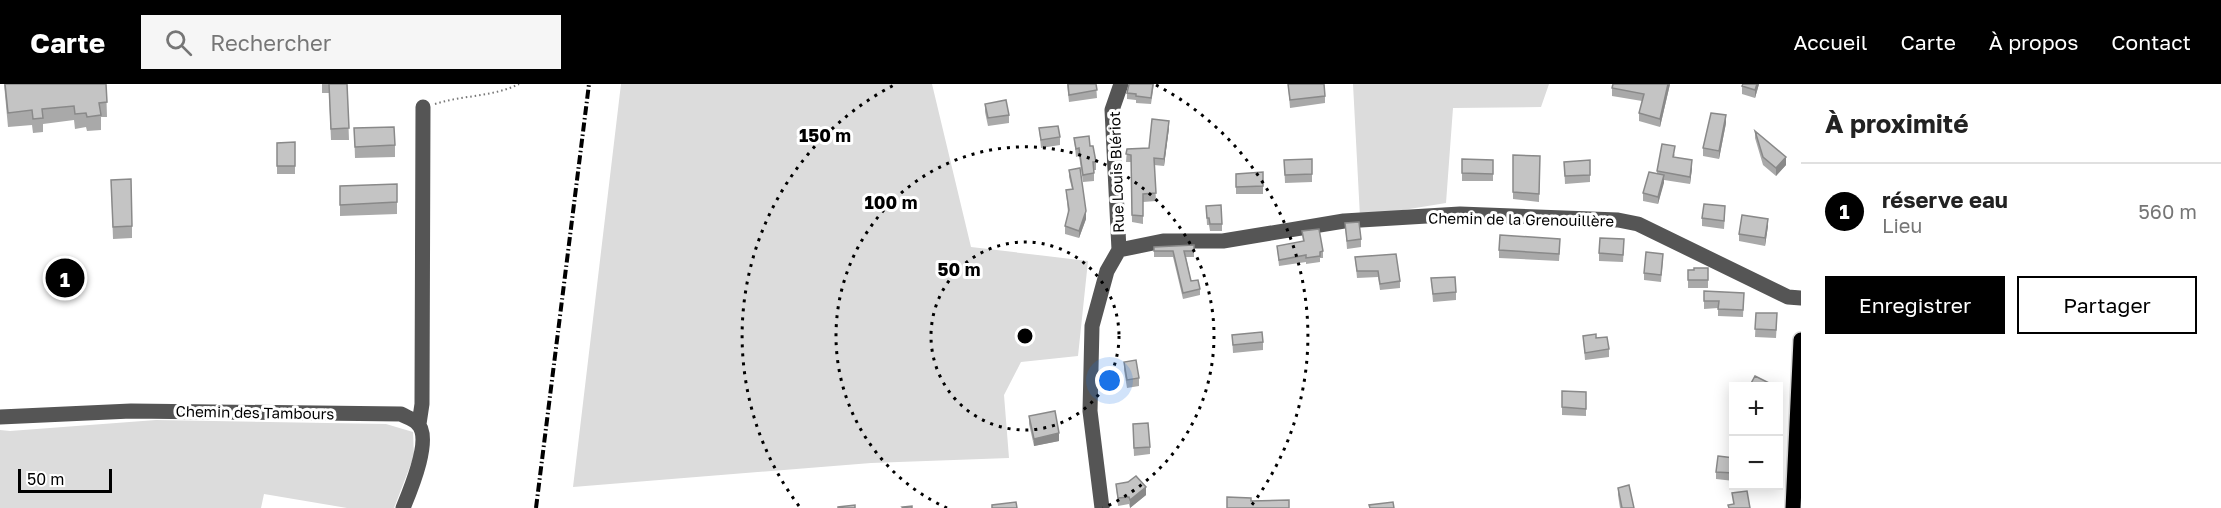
<!DOCTYPE html>
<html lang="fr">
<meta charset="utf-8">
<style>
:root{--surface:#fff;--page:#f6f6f6;--text:#222;--muted:#767676;--line:#e0e0e0;--accent:#000}
body{margin:0;font-family:"Golos Text",sans-serif;background:var(--page);color:var(--text)}
.controls{position:absolute;right:18px;bottom:18px;display:grid;overflow:hidden;border-radius:0px;box-shadow:0 3px 15px #0003}
.controls button{width:54px;height:54px;display:grid;place-items:center;padding:0;border:0;border-bottom:2px solid var(--line);background:var(--surface);color:var(--text);font:30px sans-serif}
.scale{position:absolute;left:18px;bottom:15px;width:94px;box-sizing:border-box;padding-left:6px;border:3px solid #000;border-top:0;font-size:16px;line-height:21px;white-space:nowrap;color:#000;-webkit-text-stroke:4px #fff;paint-order:stroke}
.you{position:absolute;left:1110px;top:297px;width:21px;height:21px;margin:-15px;border:4px solid #fff;border-radius:50%;background:#1a73e8;box-shadow:0 0 0 9px #1a73e833}
.badge{display:grid;place-items:center;width:39px;height:39px;border-radius:50%;background:var(--accent);color:#fff;font-size:20px;font-weight:700}
.pin{position:absolute;translate:-50% -50%;border:3px solid #fff;box-shadow:0 2px 6px #0006}
.list{margin:0;padding:0;list-style:none}
h2{display:flex;justify-content:space-between;align-items:center;height:78px;margin:0;padding:0 24px;font-size:26px}
h2 small{font-size:20px;font-weight:400;color:var(--muted)}
.list li{display:grid;grid-template-columns:39px 1fr auto;gap:18px;align-items:center;box-sizing:border-box;height:96px;padding:0 24px;border-top:2px solid var(--line)}
.list b{display:block;font-size:22px;white-space:nowrap}
.list p{margin:0;font-size:20px;white-space:nowrap;color:var(--muted)}
.list em{font-size:20px;font-style:normal;color:var(--muted)}
.actions{display:flex;gap:12px;padding:18px 24px}
.actions a{flex:1;padding:14px 0;border:2px solid var(--accent);border-radius:0px;text-align:center;font-size:21px;color:var(--accent)}
.actions .main{background:var(--accent);color:#fff}
.icon{flex:none;width:33px;height:33px;fill:none;stroke:currentColor;stroke-width:2;stroke-linecap:round;stroke-linejoin:round}
.map{position:relative;flex:none;width:1801px;height:424px;overflow:hidden}
header{display:flex;align-items:center;gap:36px;box-sizing:border-box;height:84px;padding:0 30px;background:var(--accent);color:#fff}
header strong{font-size:28px}
nav{display:flex;gap:33px;margin-inline-start:auto;font-size:21px}
.search{width:420px;height:54px;background:var(--page);display:flex;align-items:center;gap:15px;box-sizing:border-box;padding:0 21px;border-radius:0px;color:var(--muted);font-size:22px}
main{display:flex}
aside{flex:1;background:var(--surface)}
.map>svg:first-child{display:block}
.green{fill:#dcdcdc}
.lines{fill:none;stroke-linecap:round;stroke-linejoin:round}
.major-casing{stroke:#dbdbdb;stroke-width:18}
.path{stroke:#777;stroke-width:2;stroke-dasharray:1.5 3;stroke-linecap:butt}
.minor{stroke:#555;stroke-width:15}
.major{stroke:#000;stroke-width:15}
.rail{stroke:#000;stroke-width:4;stroke-dasharray:9 3 1.5 3;stroke-linecap:butt}
.wall{fill:#a9a9a9}
.shaded-wall{fill:#898989}
.building{fill:#c4c4c4;stroke:#898989;stroke-width:1.5}
.ring{fill:none;stroke:#000;stroke-width:3;stroke-dasharray:3 6}
.labels{text-anchor:middle;dominant-baseline:central;stroke-width:6;stroke-linejoin:round;paint-order:stroke}
.street-label{font-size:15px;fill:#000;stroke:#fff}
.centre{fill:#000;stroke:#fff;stroke-width:3}
.ring-label{font-size:18px;text-anchor:middle;font-weight:bold;fill:#000;stroke:#fff;stroke-width:6;stroke-linejoin:round;paint-order:stroke}
</style>
<header>
<strong>Carte</strong>
<div class="search"><svg class="icon" aria-label="search" viewBox="0 0 24 24"><circle cx="10" cy="10" r="6"/><path d="M15 15l6 6"/></svg>Rechercher</div>
<nav><a>Accueil</a><a>Carte</a><a>À propos</a><a>Contact</a></nav>
</header>
<main>
<div class="map">
<svg width="1801" height="424" viewBox="0 0 1801 424">
<rect width="100%" height="100%" fill="#fff"/>
<path class="green" d="M621,0H932L971,163L1088,177L1078,272L1021,278L1004,311L1009,374L871,379L573,403Z
M1353,0H1549L1541,23L1453,24L1446,119L1360,133Z
M156,336L386,340L413,348L414,372L394,424H347L264,410L261,424H0V346L10,347Z"/>
<g class="lines">
<g class="major-casing">
<path id="major" d="M1793,424L1801,256"/>
</g>
<path class="path" d="M435,20C463,11 493,13 519,0"/>
<path class="minor" d="M1119,166L1163,157H1223L1344,137L1460,130L1618,136L1638,140L1788,213L1801,214
M0,333L131,327L401,330C406,333 413,335 417,339C433,353 410,407 403,424
M419,340L422,320L423,23
M1102,424L1090,327L1092,242L1107,187L1119,166L1112,26L1121,0"/>
<use href="#major" class="major"/>
<path class="rail" d="M536,424L589,0"/>
</g>
<path class="wall" d="M4,0H106L107,33H101V46L87,47L86,43L75,45L74,36L43,40V48L33,49L32,41L8,43Z
M322,0H347L349,56H331L329,9H322Z
M1067,0H1096L1097,14L1069,18Z
M1129,0H1154L1151,20L1136,19V16L1127,15V9Z
M1288,0L1325,12V19L1290,24Z
M1670,0L1660,43L1639,37V29L1642,17L1612,12V4Z
M1759,0L1755,14L1742,10V2Z
M985,20L1009,31V39L988,42L985,28Z
M1726,39L1719,75L1703,72V64Z
M354,44L395,61V73L355,74Z
M1039,44L1060,53V61L1041,64Z
M1169,44L1164,82L1154,81L1156,117L1143,118V140L1132,138L1131,78H1126L1127,65L1149,64Z
M1755,47L1786,81L1776,92L1763,81L1755,54Z
M1074,54L1090,62L1096,78V86H1094V97L1083,98L1079,72L1076,73Z
M295,58V90H277V59Z
M1675,70L1674,73L1692,84L1690,100L1664,96L1658,120L1643,117V109L1657,90V87Z
M1513,71L1540,72L1539,118L1513,115Z
M1312,75V98L1285,99L1284,76Z
M1462,75L1493,76V97H1462Z
M1590,76V98L1565,100L1564,78Z
M1069,86L1086,135L1079,154L1065,150V142L1068,129L1066,106L1072,105L1069,93Z
M1263,88V110H1236V90Z
M111,96L132,142V154L113,155Z
M397,100V130L340,132V102Z
M1206,122L1222,140V147H1210L1209,141H1207Z
M1725,130L1724,145L1702,142V134Z
M1345,139L1361,155V163L1347,165Z
M1768,142L1765,162L1739,157V150Z
M1302,147L1323,167V174H1320V178L1306,180V178L1279,182L1277,162L1303,158Z
M1194,161V173H1186L1191,197L1200,205V211L1183,215L1173,173H1154V163Z
M1560,163L1559,177L1499,174V166Z
M1624,163L1623,178L1599,177V169Z
M1355,173L1400,197V204L1380,206L1378,193L1357,194Z
M1663,176L1661,198L1644,196V189Z
M56,182L73,198L66,204L60,203L55,197Z
M1708,184V204H1688V186Z
M1431,194L1456,208V216L1433,218Z
M1704,207L1744,209L1743,233L1718,232V224L1704,225Z
M1756,229L1777,236L1776,254L1755,253Z
M1232,251L1263,258V266L1233,269Z
M1583,252L1596,254L1609,265V273L1585,276Z
M1124,278L1139,294V302L1127,304L1124,286Z
M1562,307L1586,308V332L1562,331Z
M1029,332L1059,357L1034,362L1029,340Z
M1133,348L1150,363V370L1134,372Z
M1734,374V397L1716,395V388Z
M1116,400L1146,411L1130,424L1129,420L1118,422Z
M1618,404L1634,424H1620L1618,411Z"/>
<path class="shaded-wall" d="M1668,0H1670L1660,43V35Z
M1757,0H1759L1755,14V6Z
M1726,31V39L1719,75V67Z
M1169,37V44L1164,82V75Z
M1786,73V81L1776,92V84Z
M1692,76V84L1690,100V93Z
M1664,91V99L1658,120V113Z
M1086,127V135L1079,154V147Z
M1768,135V142L1765,162V154Z
M73,190V198L66,204V196Z
M1059,349V357L1034,362V355Z
M1146,403V411L1130,424V416Z"/>
<path class="building" d="M5,0H106L107,18L99,19L101,31L87,33L86,29L75,30L74,22L42,25L43,34L33,35L32,26L8,29Z
M329,0H347L349,44L331,45Z
M1068,0H1096L1097,6L1069,11Z
M1129,0H1153L1151,14L1136,12V10L1127,9Z
M1288,0H1324L1325,12L1290,16Z
M1613,0H1668L1660,35L1639,29L1644,10L1612,4Z
M1743,0H1757L1755,6L1742,2Z
M1006,16L1009,31L988,34L985,20Z
M1711,29L1726,31L1719,67L1703,64Z
M1152,35L1169,37L1164,75L1154,74L1156,109L1143,110V132L1132,131L1131,71L1126,70L1127,65L1149,64Z
M1058,42L1060,53L1041,56L1039,44Z
M394,43L395,61L355,63L354,44Z
M1755,47L1786,73L1776,84L1763,73Z
M1089,52L1090,62H1093L1096,78H1093L1094,89L1083,91L1079,64L1076,65L1074,54Z
M295,58V82H277V59Z
M1662,60L1675,62L1673,73L1692,76L1690,93L1657,87Z
M1513,71L1540,72L1539,110L1513,108Z
M1312,75V90L1285,91L1284,76Z
M1462,75L1493,76V90L1462,89Z
M1590,76V91L1565,92L1564,78Z
M1080,84L1086,127L1079,147L1065,142L1069,126L1066,106L1073,105L1069,86Z
M1263,88V102L1236,103V90Z
M1649,88L1664,91L1658,113L1643,109Z
M131,95L132,142L113,143L111,96Z
M397,100V118L340,121V102Z
M1704,120L1725,122L1724,137L1702,134Z
M1221,121L1222,140H1210L1209,134H1207L1206,122Z
M1742,131L1768,135L1765,154L1739,150Z
M1359,138L1361,155L1347,157L1345,139Z
M1319,145L1323,167L1320,168V172L1306,174V171L1279,176L1277,162L1304,157L1302,147Z
M1500,151L1560,155L1559,170L1499,166Z
M1600,154L1624,155L1623,171L1599,169Z
M1194,161V167H1184L1191,197L1198,196L1200,205L1183,209L1173,167H1154V163Z
M1646,168L1663,170L1661,191L1644,189Z
M1396,170L1400,197L1380,200L1378,187H1357L1355,173Z
M55 186a9 9 0 1 1 18 0a9 9 0 1 1-18 0Z
M1694,184H1708V196H1688V186H1694Z
M1455,193L1456,208L1433,210L1431,194Z
M1704,207L1744,209L1743,226L1718,225L1719,217H1704Z
M1756,229H1777L1776,246L1755,245Z
M1262,248L1263,258L1233,261L1232,251Z
M1596,250V254L1607,253L1609,265L1585,269L1583,252Z
M1136,276L1139,294L1127,296L1124,278Z
M1755,292L1769,299L1768,303H1749Z
M1562,307L1586,308V325L1562,323Z
M1055,327L1059,349L1034,355L1029,332Z
M1148,339L1150,363L1134,364L1133,340Z
M1718,372L1734,374V389L1716,388Z
M1136,392L1146,403L1130,416L1129,413L1118,414L1116,400L1128,398Z
M1629,401L1634,424H1622L1618,404Z
M1747,407L1750,424H1729L1728,421L1734,420L1732,409Z
M1227,413L1251,414V417L1289,416V424H1227Z
M1016,418L1017,424H992V421Z
M1393,418L1394,424H1370L1369,421Z
M855,421V424H838V423Z
M912,422V424H903L902,423Z"/>
<g class="ring">
<circle cx="1025" cy="252" r="94"/>
<path d="M947 424A189 189 0 1 1 1103 424"/>
<path d="M799 422A283 283 0 0 1 894 1M1156 1A283 283 0 0 1 1251 422"/>
</g>
<g class="labels">
<g class="street-label">
<text transform="translate(1116 88) rotate(-92)">Rue Louis Blériot</text>
<text transform="translate(1521 135) rotate(1)">Chemin de la Grenouillère</text>
<text transform="translate(255 328) rotate(1)">Chemin des Tambours</text>
</g>
</g>
<circle cx="1025" cy="252" r="9" class="centre"/>
<g class="ring-label">
<text x="825" y="58">150 m</text>
<text x="891" y="125">100 m</text>
<text x="959" y="192">50 m</text>
</g>
</svg>
<div class="controls">
<button>+</button>
<button>−</button>
</div>
<div class="scale">50 m</div>
<div class="you"></div>
<div class="pin badge" style="left:65px;top:194px">1</div>
</div>
<aside>
<h2>À proximité<small></small></h2>
<ul class="list">
<li><span class="badge">1</span><div><b>réserve eau</b><p>Lieu</p></div><em>560 m</em></li>
</ul>
<div class="actions"><a class="main">Enregistrer</a><a>Partager</a></div>
</aside>
</main>
